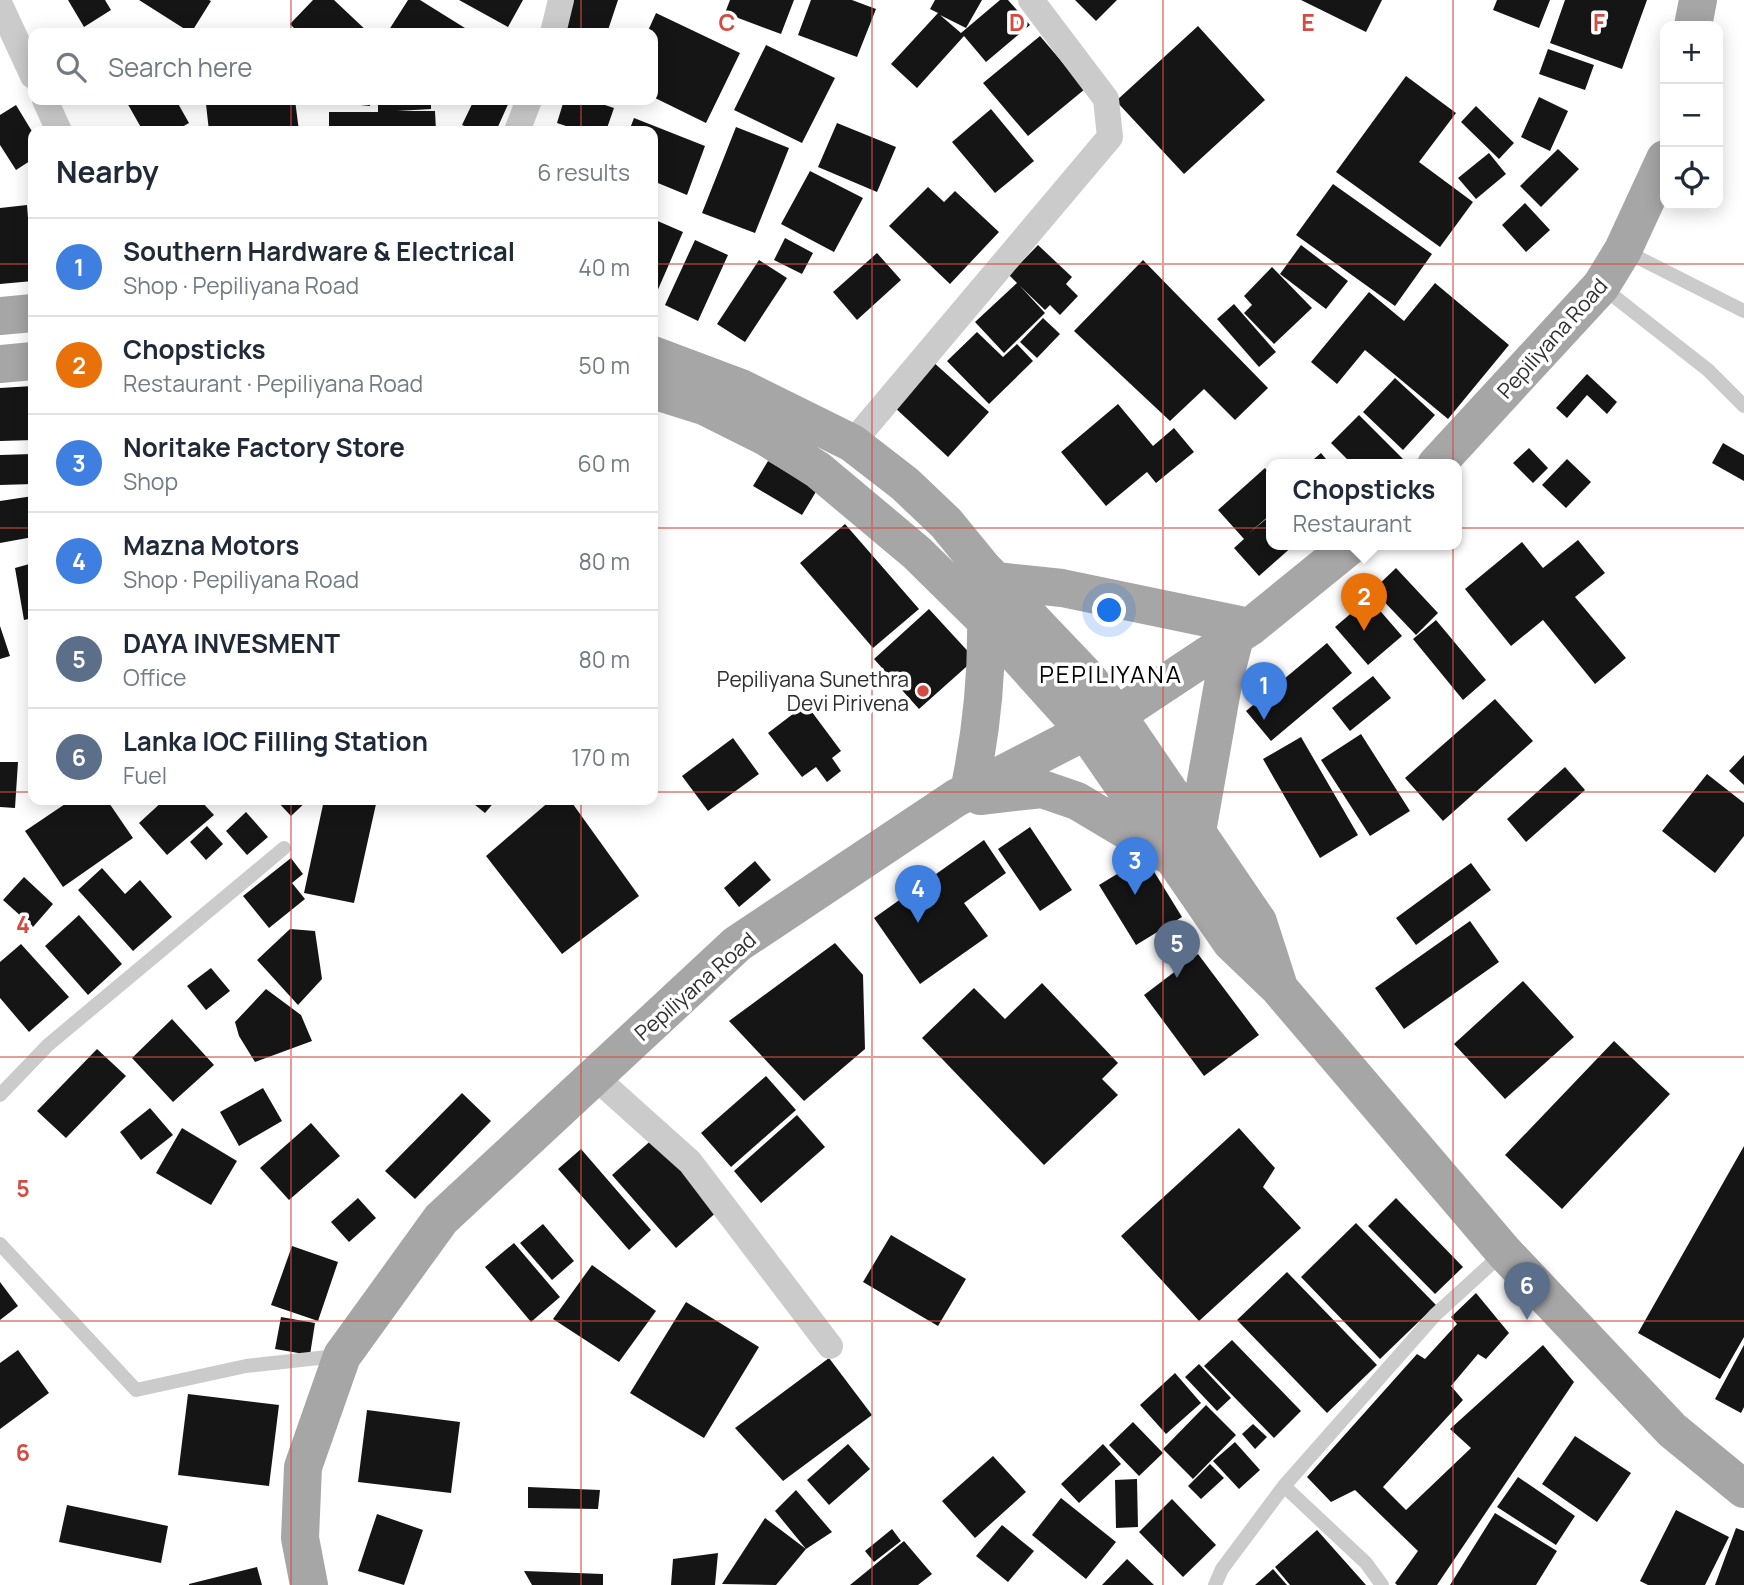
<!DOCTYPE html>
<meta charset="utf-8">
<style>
:root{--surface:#fff;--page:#f2f2f3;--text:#1f2937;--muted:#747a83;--line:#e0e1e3;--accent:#d44c41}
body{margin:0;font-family:Manrope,sans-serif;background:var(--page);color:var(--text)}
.controls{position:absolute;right:21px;top:21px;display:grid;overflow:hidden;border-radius:14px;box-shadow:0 4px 18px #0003}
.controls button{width:63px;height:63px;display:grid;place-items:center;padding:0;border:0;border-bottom:2px solid var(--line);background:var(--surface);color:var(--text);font:35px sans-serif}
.you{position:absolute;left:1110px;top:611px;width:24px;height:24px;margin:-18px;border:5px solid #fff;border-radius:50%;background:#1a73e8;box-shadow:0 0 0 10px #1a73e833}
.badge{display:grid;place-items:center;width:46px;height:46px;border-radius:50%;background:var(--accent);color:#fff;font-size:23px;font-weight:700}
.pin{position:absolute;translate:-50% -58px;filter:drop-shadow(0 2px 4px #0008)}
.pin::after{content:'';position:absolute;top:37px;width:24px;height:21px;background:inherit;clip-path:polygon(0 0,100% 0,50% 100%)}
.popup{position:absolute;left:1266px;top:459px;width:196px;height:91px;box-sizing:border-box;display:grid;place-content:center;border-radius:14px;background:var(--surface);filter:drop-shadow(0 2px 5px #0005);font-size:23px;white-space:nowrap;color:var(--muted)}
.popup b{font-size:26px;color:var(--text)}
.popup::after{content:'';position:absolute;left:50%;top:100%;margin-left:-14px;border:14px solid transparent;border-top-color:var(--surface)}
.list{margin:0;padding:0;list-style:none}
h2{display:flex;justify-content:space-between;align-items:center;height:91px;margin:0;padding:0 28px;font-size:30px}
h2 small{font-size:23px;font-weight:400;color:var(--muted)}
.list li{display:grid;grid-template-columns:46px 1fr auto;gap:21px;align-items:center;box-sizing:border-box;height:98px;padding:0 28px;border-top:2px solid var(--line)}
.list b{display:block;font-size:26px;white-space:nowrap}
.list p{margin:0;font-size:23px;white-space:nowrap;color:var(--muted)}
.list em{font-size:23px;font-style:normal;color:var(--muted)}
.icon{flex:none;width:38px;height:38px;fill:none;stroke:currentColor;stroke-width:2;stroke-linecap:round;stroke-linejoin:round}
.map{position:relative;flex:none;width:1744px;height:1585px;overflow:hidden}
.search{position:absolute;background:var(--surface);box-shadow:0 4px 18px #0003;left:28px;top:28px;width:630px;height:77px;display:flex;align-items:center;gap:18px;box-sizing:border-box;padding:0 24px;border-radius:14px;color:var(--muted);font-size:26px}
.panel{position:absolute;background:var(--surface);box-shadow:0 4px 18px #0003;left:28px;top:126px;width:630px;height:679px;border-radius:14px}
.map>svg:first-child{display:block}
.building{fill:#151515}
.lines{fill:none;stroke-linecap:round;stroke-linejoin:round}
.lane{stroke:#cbcbcb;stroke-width:14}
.street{stroke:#cbcbcb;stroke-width:26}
.primary{stroke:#a6a6a6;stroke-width:38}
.grid{fill:none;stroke:#d44c41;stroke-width:2;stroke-opacity:0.55}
.poi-dot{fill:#d44c41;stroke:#fff;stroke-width:2.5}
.labels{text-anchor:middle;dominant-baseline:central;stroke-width:7;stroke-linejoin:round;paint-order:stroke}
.street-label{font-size:21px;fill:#2e2e2e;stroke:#fff}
.poi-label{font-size:21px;fill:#2e2e2e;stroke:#fff;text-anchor:end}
.quarter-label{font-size:24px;letter-spacing:2px;fill:#000;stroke:#fff}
.grid-label{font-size:23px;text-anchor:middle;font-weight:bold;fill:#d44c41;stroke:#fff;stroke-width:7;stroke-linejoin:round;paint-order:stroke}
</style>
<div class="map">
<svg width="1744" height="1585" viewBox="0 0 1744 1585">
<rect width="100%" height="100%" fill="#fff"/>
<path class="building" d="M68,0H105L111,10L84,27Z
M139,0H209L211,1L191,33Z
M313,0H334L369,33H207V31L296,30L290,24Z
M408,0H420L473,33H387Z
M459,0H523L508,27Z
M572,0H618L607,33H565Z
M730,0H794L781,34L725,13Z
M811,0H852L876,9L857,57L798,35Z
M935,0H982L966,28L940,15L961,33L1000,0H1008L1030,25L986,62L964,36L917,88L891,64L938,13L930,9Z
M1075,0H1117L1096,21Z
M1301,0H1382L1366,32Z
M1497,0H1550L1539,28L1493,10Z
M1565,0H1647L1622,69L1550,43Z
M656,13L740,53L706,123L653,97V33H647Z
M1198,26L1265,100L1184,174L1116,101Z
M1040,36L1085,89L1028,136L983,83Z
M766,45L835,78L802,143L734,110Z
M1548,49L1594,65L1585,90L1539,74Z
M1406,76L1456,113L1419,162L1473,202L1440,247L1336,172Z
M1539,97L1568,111L1550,151L1521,137Z
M128,100H176L189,123L175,131H143L126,101Z
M244,100H295L299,131H209L206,104Z
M333,100H370V106L332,102Z
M378,100H431V109L397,111H435L436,131H329V112H378Z
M474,100H510L496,131H477L462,125Z
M564,100H590L614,108L606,131H581L557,123Z
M16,105L33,133V159L16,170L0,145V115Z
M1476,106L1514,143L1499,159L1461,122Z
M991,109L1034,161L995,193L952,142Z
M634,118L705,146L687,195L653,181V131H629Z
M837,123L896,147L877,192L818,167Z
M736,127L789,148L755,233L702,213Z
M1558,149L1579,169L1541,207L1520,186Z
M1489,153L1506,174L1476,199L1458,178Z
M810,171L863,198L834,252L781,224Z
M1333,184L1432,254L1395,306L1296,235Z
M928,187L944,202L955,191L999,232L950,284L889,226Z
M1525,203L1550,230L1526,252L1502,225Z
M27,205L33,281L0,284V208Z
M653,219L683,232L653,301Z
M785,238L813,253L802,274L774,260Z
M695,240L728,255L698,321L665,305Z
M1038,245L1072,277L1066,284L1078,296L1060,315L1050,305L1045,310L1020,286L1045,313L1004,353L975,322L1017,283L1009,275Z
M1301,245L1348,281L1326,309L1280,274Z
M877,253L901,280L857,320L833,292Z
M759,260L787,278L745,342L717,324Z
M1143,260L1268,388L1235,420L1204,389L1170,421L1074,331Z
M1272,267L1312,308L1274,344L1244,313L1252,305L1244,296Z
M1435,283L1509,345L1448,419L1365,350L1337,384L1311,362L1369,292L1404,321Z
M1234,304L1276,352L1259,367L1217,319Z
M1043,318L1060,334L1037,358L1020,342Z
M977,332L1003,357L1017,344L1033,361L989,404L947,361Z
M932,361L989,412L948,457L892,405Z
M1587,374L1617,402L1607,414L1587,395L1567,418L1556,408Z
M1395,378L1435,415L1403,450L1363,412Z
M33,386V440L0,441V388Z
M1118,404L1153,446L1174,428L1194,452L1156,483L1147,472L1106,506L1061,452Z
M1359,415L1406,462L1403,465H1353L1331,443Z
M1723,443L1744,455V481L1712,463Z
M1529,448L1548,468L1533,483L1513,463Z
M1321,453L1331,465H1307Z
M33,454V484L0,485V455Z
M1567,459L1591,482L1566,508L1542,485Z
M768,461L817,490L802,515L753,486Z
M1265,468L1271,476V514L1248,534L1271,515V545H1294L1259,576L1234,548L1244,539L1218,510Z
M33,496V537L0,543V501Z
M845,524L919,609L873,648L800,563Z
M1578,540L1605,573L1575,597L1626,658L1595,684L1543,620L1511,646L1465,589L1522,542L1543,568Z
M33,563V618L24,620L15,568Z
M1396,568L1438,613L1416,635L1373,590Z
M1369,598L1402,636L1368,665L1335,627Z
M929,609L975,659L919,709L874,659Z
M1436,620L1486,680L1463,700L1413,639Z
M0,626L10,656L0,659Z
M1327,643L1352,673L1271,741L1246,711Z
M1373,676L1391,698L1350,731L1332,708Z
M1495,699L1533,741L1443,821L1405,778Z
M806,704L841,751L832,758L841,771L827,782L816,767L802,777L768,733Z
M1361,734L1410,811L1370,836L1321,760Z
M1301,737L1358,835L1320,858L1263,759Z
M733,738L759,774L708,811L682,776Z
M1744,755V785L1729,771Z
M0,762H18L15,808L0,807Z
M1565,767L1585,790L1526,842L1507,819Z
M1707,774L1744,803V836L1715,873L1662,831Z
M71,800H107L133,838L63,887L25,831Z
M164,800H200L214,815L167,855L139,823Z
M276,800H308L291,816Z
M324,800H357L376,804L354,903L304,893Z
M469,800H496L485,813Z
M551,800H570L639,896L562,954L486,856Z
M246,812L268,837L247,855L226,831Z
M207,826L223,844L206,860L190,842Z
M1030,827L1072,890L1040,911L998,849Z
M984,840L1006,873L964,903L988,936L920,984L874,918Z
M1145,857L1182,917L1136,945L1099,885Z
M291,858L303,874L292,883L305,899L269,928L243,896Z
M755,861L771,880L739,907L724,888Z
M1471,863L1491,890L1416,945L1396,918Z
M102,868L125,894L140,880L172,917L133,951L78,890Z
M24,877L53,904L33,927L3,900Z
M79,915L122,964L88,995L45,946Z
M1470,921L1499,962L1404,1029L1375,988Z
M290,929L315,931L322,979L298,1005L257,960Z
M835,943L863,975L865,1049L804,1101L729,1021Z
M21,944L69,997L29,1032L0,998V962Z
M1198,954L1259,1035L1204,1076L1144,995Z
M211,968L230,991L206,1010L187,986Z
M1523,981L1574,1037L1505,1099L1454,1044Z
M1042,983L1118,1063L1102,1079L1118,1095L1044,1165L922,1038L974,988L1005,1019Z
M266,989L301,1015L312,1041L255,1062L239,1036L235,1022Z
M172,1019L214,1065L173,1102L132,1058Z
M1614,1041L1670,1094L1562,1209L1505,1155Z
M97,1049L126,1076L66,1138L37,1111Z
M766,1076L796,1110L731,1167L701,1133Z
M263,1088L282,1121L239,1146L220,1112Z
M462,1093L491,1121L415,1199L385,1171Z
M150,1108L173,1135L141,1160L120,1132Z
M797,1115L825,1147L761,1203L734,1171Z
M311,1123L340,1156L289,1200L260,1168Z
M182,1128L237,1161L211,1205L156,1173Z
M1239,1128L1275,1168L1263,1187L1301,1228L1199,1321L1121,1236Z
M655,1137L719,1210L676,1248L612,1175Z
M1744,1146V1337L1720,1379L1638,1333Z
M581,1149L651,1230L629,1250L558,1169Z
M358,1198L376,1218L349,1242L331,1222Z
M1396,1198L1463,1267L1435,1294L1368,1226Z
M1356,1223L1436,1305L1380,1359L1301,1277Z
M543,1224L574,1261L552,1280L520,1243Z
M891,1235L966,1279L938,1326L863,1282Z
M514,1243L560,1297L531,1322L485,1267Z
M292,1246L338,1262L318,1321L271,1305Z
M592,1265L656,1311L619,1362L553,1319Z
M1287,1272L1377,1365L1327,1413L1237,1320Z
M0,1282L18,1306L0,1320Z
M1476,1293L1509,1333L1486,1359L1478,1354L1451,1386L1463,1400L1383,1487L1406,1510L1471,1448L1450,1429L1543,1345L1574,1382L1437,1585H1397L1395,1583L1418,1551L1355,1490L1331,1502L1307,1477L1417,1354L1425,1359L1457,1324L1451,1317Z
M686,1302L759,1347L704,1438L630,1393Z
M281,1317L315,1323L310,1355L275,1349Z
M1232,1340L1301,1411L1274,1438L1204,1366Z
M1744,1345V1407L1741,1413L1715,1399Z
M18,1350L49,1393L0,1429V1363Z
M829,1358L872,1415L783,1481L735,1428Z
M1199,1364L1231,1398L1217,1411L1185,1377Z
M1175,1373L1201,1403L1166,1434L1140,1405Z
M188,1394L279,1405L269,1486L178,1475Z
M1206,1405L1236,1435L1193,1479L1163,1449Z
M367,1410L460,1422L451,1493L358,1482Z
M1133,1422L1163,1453L1139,1476L1109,1445Z
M1253,1424L1267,1437L1255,1449L1242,1434Z
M1575,1436L1631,1473L1597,1522L1542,1484Z
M1235,1442L1260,1470L1239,1489L1213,1461Z
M848,1444L870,1469L829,1505L807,1480Z
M1103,1444L1121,1464L1079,1503L1061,1484Z
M993,1456L1026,1492L975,1538L942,1501Z
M1210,1464L1224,1478L1201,1499L1188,1486Z
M1518,1477L1575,1516L1556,1545L1497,1507Z
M1137,1479L1138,1527L1116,1528L1115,1480Z
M528,1487L600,1490L598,1509L528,1508Z
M796,1490L832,1532L806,1549L775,1511Z
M1061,1498L1116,1542L1086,1579L1032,1535Z
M1172,1499L1216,1545L1183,1577L1139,1532Z
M67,1505L168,1526L161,1563L59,1542Z
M1676,1510L1729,1537L1705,1585H1648L1640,1581Z
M1495,1513L1557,1551L1536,1585H1450Z
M377,1514L423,1530L404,1585L358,1571Z
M765,1518L806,1549L776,1585L722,1584Z
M1002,1525L1034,1551L1008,1582L976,1556Z
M1736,1528L1744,1531V1585H1715Z
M892,1529L901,1541L874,1562L865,1551Z
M1317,1530L1366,1585H1290L1275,1567Z
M904,1541L932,1574L918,1585H850Z
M718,1553L715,1585H671L673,1559Z
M1127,1559L1154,1585H1102Z
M257,1567L262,1585H189V1584Z
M1273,1569L1287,1585H1255Z
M524,1571L603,1574V1585H532Z"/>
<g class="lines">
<path class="lane" d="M1625,251L1744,311
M1602,287L1708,370L1744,406
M0,1095L48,1045L284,848
M0,1244L136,1390L246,1366L337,1356
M1284,1486L1366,1563L1382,1585
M1215,1585L1222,1569L1284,1486L1435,1315L1503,1253"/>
<path class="street" d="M0,5L33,76
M553,33L561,0
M45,100L59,131
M517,131L529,100
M852,443L1110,137L1106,99L1031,0
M594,1076L690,1162L830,1346"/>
<path class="primary" d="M1693,26L1698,0
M0,316L33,313
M653,355L741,388L852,443L905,484L946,523L982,567L1084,674L1117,715L1258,922L1278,984
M0,364L33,361
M653,390L704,406L766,437L818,470L917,553L986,621L1087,733L1231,942L1278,987L1504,1252L1672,1430L1744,1489
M1436,465L1601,286L1623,250L1665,159
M996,581L1062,588L1250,627
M969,791C981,734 987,679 986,621
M980,796L1042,789L1077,801L1166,854
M1197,832L1223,684L1235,637
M309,1585L300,1538L303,1467L342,1356L441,1219L737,944L956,798L1117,715L1250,627L1351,545"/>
</g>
<path class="grid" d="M291,0V33M581,0V33M872,0V1585M1163,0V1585M1453,0V1585M291,100V131M581,100V131M0,264H33M653,264H1744M0,528H33M653,528H1744M0,792H33M653,792H1744M291,800V1585M581,800V1585M0,1057H1744M0,1321H1744"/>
<circle class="poi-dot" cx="923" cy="691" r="7"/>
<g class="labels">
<g class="street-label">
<text transform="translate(1552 338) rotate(-48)">Pepiliyana Road</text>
<text transform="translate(695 986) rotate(-41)">Pepiliyana Road</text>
</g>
<g class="poi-label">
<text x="909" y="679">Pepiliyana Sunethra<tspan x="909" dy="24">Devi Pirivena</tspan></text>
</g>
<g class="quarter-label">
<text x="1111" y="673">PEPILIYANA</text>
</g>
</g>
<g class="grid-label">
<text x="727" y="31">C</text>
<text x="1017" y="31">D</text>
<text x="1308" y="31">E</text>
<text x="1599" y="31">F</text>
<text x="23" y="933">4</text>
<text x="23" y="1197">5</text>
<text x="23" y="1461">6</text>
</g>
</svg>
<div class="controls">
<button>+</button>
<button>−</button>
<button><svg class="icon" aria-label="locate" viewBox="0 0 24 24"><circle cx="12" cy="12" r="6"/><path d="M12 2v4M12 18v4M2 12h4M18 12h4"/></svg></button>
</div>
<div class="you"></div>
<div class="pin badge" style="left:1264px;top:720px;background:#3f7fe0">1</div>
<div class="pin badge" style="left:1364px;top:631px;background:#e8710a">2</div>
<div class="popup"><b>Chopsticks</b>Restaurant</div>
<div class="pin badge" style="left:1135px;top:895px;background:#3f7fe0">3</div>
<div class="pin badge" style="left:918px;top:923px;background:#3f7fe0">4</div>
<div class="pin badge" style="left:1177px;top:978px;background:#5c6f8a">5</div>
<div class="pin badge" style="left:1527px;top:1320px;background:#5c6f8a">6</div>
<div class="search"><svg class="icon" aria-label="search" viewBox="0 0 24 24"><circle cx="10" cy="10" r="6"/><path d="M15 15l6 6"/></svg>Search here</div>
<section class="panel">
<h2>Nearby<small>6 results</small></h2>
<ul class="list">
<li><span class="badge" style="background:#3f7fe0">1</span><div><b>Southern Hardware &amp; Electrical</b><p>Shop · Pepiliyana Road</p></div><em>40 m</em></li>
<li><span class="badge" style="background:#e8710a">2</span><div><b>Chopsticks</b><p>Restaurant · Pepiliyana Road</p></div><em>50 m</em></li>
<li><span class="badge" style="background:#3f7fe0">3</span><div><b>Noritake Factory Store</b><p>Shop</p></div><em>60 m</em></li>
<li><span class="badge" style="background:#3f7fe0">4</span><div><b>Mazna Motors</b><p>Shop · Pepiliyana Road</p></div><em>80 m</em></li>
<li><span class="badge" style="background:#5c6f8a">5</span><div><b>DAYA INVESMENT</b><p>Office</p></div><em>80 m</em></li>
<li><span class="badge" style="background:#5c6f8a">6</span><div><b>Lanka IOC Filling Station</b><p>Fuel</p></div><em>170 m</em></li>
</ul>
</section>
</div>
